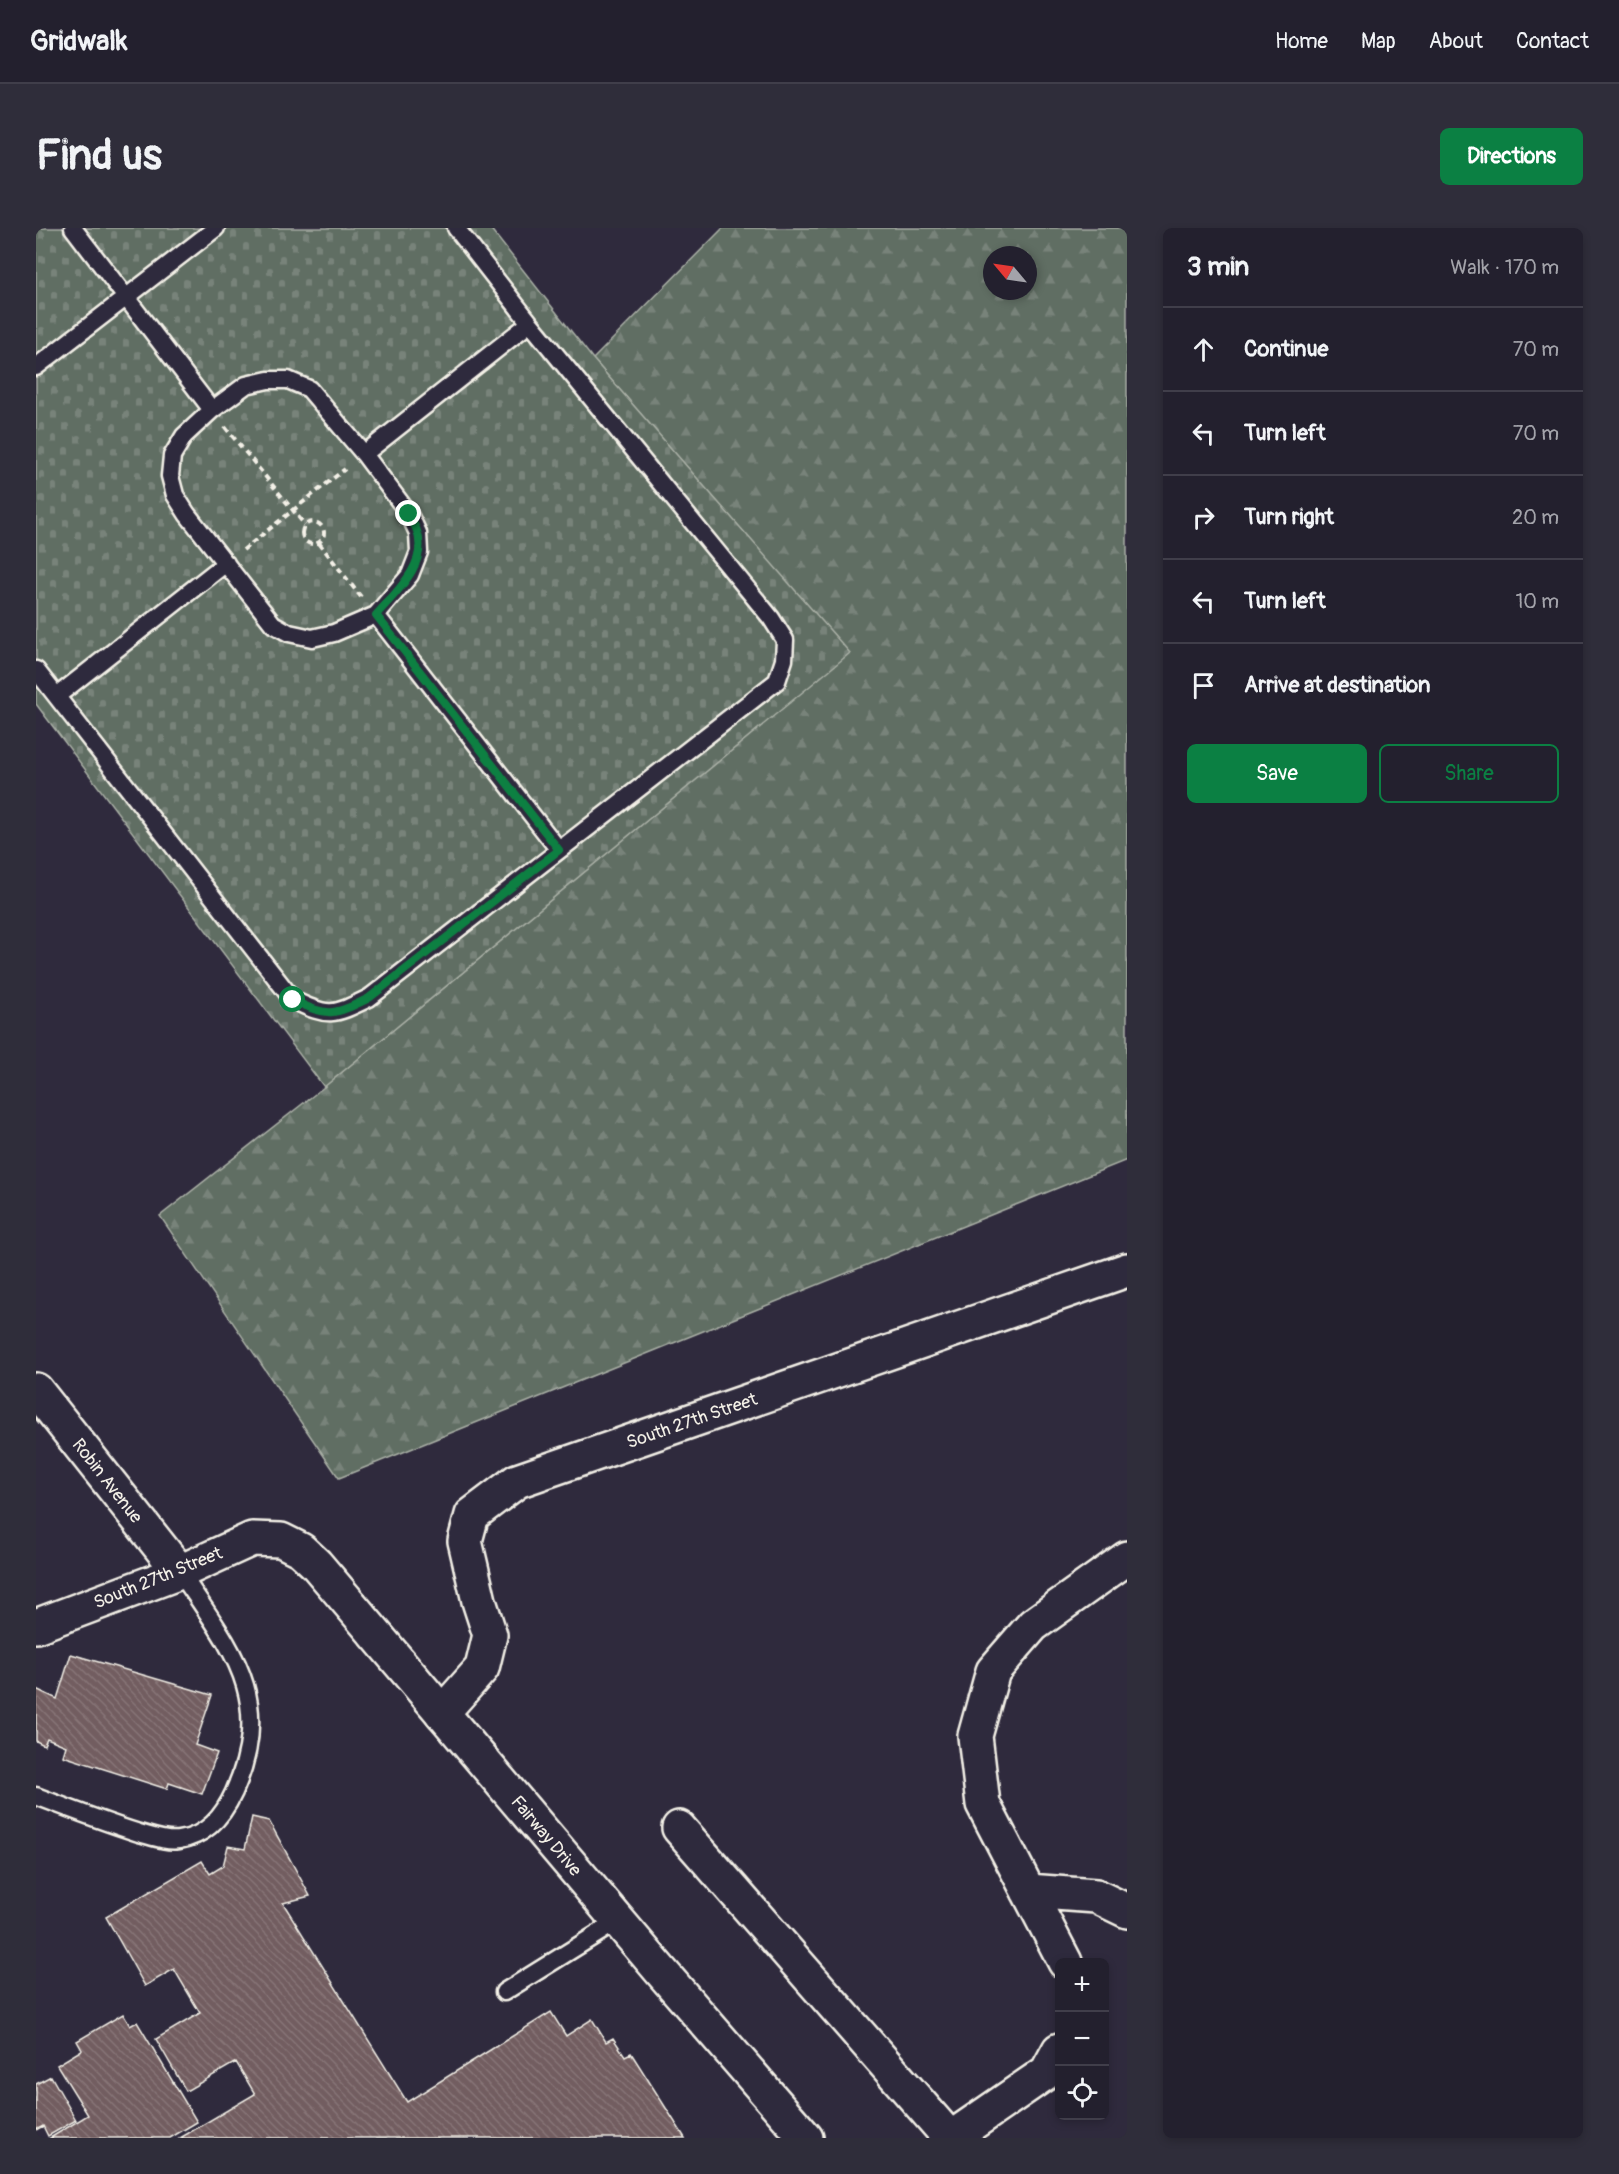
<!DOCTYPE html>
<meta charset="utf-8">
<style>
:root{--surface:#23202e;--page:#2f2d3a;--text:#f1f3f6;--muted:#a3a3aa;--line:#403e4a;--accent:#0b8043}
body{margin:0;font-family:Pangolin,sans-serif;background:var(--page);color:var(--text)}
.controls{position:absolute;right:18px;bottom:18px;display:grid;overflow:hidden;border-radius:9px;box-shadow:0 3px 9px #0003}
.controls button{width:54px;height:54px;display:grid;place-items:center;padding:0;border:0;border-bottom:2px solid var(--line);background:var(--surface);color:var(--text);font:30px sans-serif}
.compass{position:absolute;left:947px;top:18px;width:54px;height:54px;border-radius:50%;background:var(--surface);box-shadow:0 3px 9px #0003;rotate:299deg}
.stop{position:absolute;width:18px;height:18px;margin:-14px;border:4px solid #0b8043;border-radius:50%;background:#fff}
.stop.end{background:#0b8043;border-color:#fff;box-shadow:0 2px 6px #0008}
.list{margin:0;padding:0;list-style:none}
h2{display:flex;justify-content:space-between;align-items:center;height:78px;margin:0;padding:0 24px;font-size:26px}
h2 small{font-size:20px;font-weight:400;color:var(--muted)}
.list li{display:grid;grid-template-columns:39px 1fr auto;gap:18px;align-items:center;box-sizing:border-box;height:84px;padding:0 24px;border-top:2px solid var(--line)}
.list b{display:block;font-size:22px;white-space:nowrap}
.list em{font-size:20px;font-style:normal;color:var(--muted)}
.actions{display:flex;gap:12px;padding:18px 24px}
.actions a{flex:1;padding:14px 0;border:2px solid var(--accent);border-radius:9px;text-align:center;font-size:21px;color:var(--accent)}
.actions .main{background:var(--accent);color:#fff}
.icon{flex:none;width:33px;height:33px;fill:none;stroke:currentColor;stroke-width:2;stroke-linecap:round;stroke-linejoin:round}
.map{position:relative;flex:none;width:1091px;height:1910px;overflow:hidden;border-radius:9px}
header{display:flex;align-items:center;gap:36px;box-sizing:border-box;height:84px;padding:0 30px;background:var(--surface);border-bottom:2px solid var(--line)}
header strong{font-size:28px}
nav{display:flex;gap:33px;margin-inline-start:auto;font-size:21px}
.intro{display:flex;align-items:center;justify-content:space-between;box-sizing:border-box;height:144px;padding:0 36px}
h1{margin:0;font-size:42px}
.button{padding:15px 27px;border-radius:9px;background:var(--accent);color:#fff;font-size:21px;font-weight:700}
main{display:flex;gap:36px;padding:0 36px}
aside{flex:1;background:var(--surface);border-radius:9px;box-shadow:0 3px 9px #0003}
.map>svg:first-child{display:block}
.forest{fill:url(#forest-firs);stroke:#aab0a6;stroke-width:1.5;fill-rule:evenodd}
.cemetery{fill:url(#cemetery-stones);stroke:#aab0a6;stroke-width:1.5}
.building{fill:url(#building-back-hatch);stroke:#f4f1e8;stroke-width:1.5}
.lines{fill:none;stroke-linecap:round;stroke-linejoin:round}
.service-casing{stroke:#f4f1e8;stroke-width:21}
.minor-casing{stroke:#f4f1e8;stroke-width:38}
.tertiary-casing{stroke:#f4f1e8;stroke-width:38}
.path{stroke:#f4f1e8;stroke-width:4;stroke-dasharray:6 4.5;stroke-linecap:butt}
.service{stroke:#2f2a3d;stroke-width:16}
.minor{stroke:#2f2a3d;stroke-width:33}
.tertiary{stroke:#2f2a3d;stroke-width:33}
.route{stroke:#0b8043;stroke-width:8}
.labels{text-anchor:middle;dominant-baseline:central;stroke-width:4.5;stroke-linejoin:round;paint-order:stroke}
.street-label{font-size:18px;fill:#f4f1e8;stroke:#2f2a3d}
</style>
<header>
<strong>Gridwalk</strong>
<nav><a>Home</a><a>Map</a><a>About</a><a>Contact</a></nav>
</header>
<div class="intro"><h1>Find us</h1><a class="button">Directions</a></div>
<main>
<div class="map">
<svg width="1091" height="1910" viewBox="0 0 1091 1910">
<defs>
<pattern id="forest-firs" width="22" height="20" patternUnits="userSpaceOnUse" patternTransform="scale(1.5)"><rect width="22" height="20" fill="#616e64"/><path d="M5 1l3.5 6h-7zM16 11l3.5 6h-7z" fill="#78837a"/></pattern>
<pattern id="cemetery-stones" width="16" height="16" patternUnits="userSpaceOnUse" patternTransform="scale(1.5)"><rect width="16" height="16" fill="#616e64"/><path d="M2 7V4a2 2 0 0 1 4 0v3zM10 15v-3a2 2 0 0 1 4 0v3z" fill="#78837a"/></pattern>
<pattern id="building-back-hatch" width="6" height="6" patternUnits="userSpaceOnUse" patternTransform="scale(1.5)"><rect width="6" height="6" fill="#725d60"/><path d="M-1 5l2 2M0 0l6 6M5-1l2 2" fill="none" stroke="#877577"/></pattern>
</defs>
<rect width="100%" height="100%" fill="#2f2a3d"/>
<filter id="ink" filterUnits="userSpaceOnUse"><feTurbulence type="fractalNoise" baseFrequency=".0167" numOctaves="2"/><feDisplacementMap in="SourceGraphic" scale="12" xChannelSelector="R" yChannelSelector="G"/><feConvolveMatrix kernelMatrix="1 2 1 2 8 2 1 2 1" color-interpolation-filters="sRGB"/></filter>
<g filter="url(#ink)">
<path class="forest" d="M687,0H1091V932L303,1250L124,988L288,859L813,425L557,131ZM956,27H992V63H956Z"/>
<path class="cemetery" d="M0,0H454L557,131L814,425L288,859L0,476Z"/>
<path class="building" d="M35,1426L176,1467L159,1517L181,1525L166,1566L133,1555L131,1561L27,1528L30,1518L11,1510L8,1517L0,1513V1461L21,1471Z
M216,1589L233,1593L274,1668L247,1675L371,1874L515,1784L530,1808L556,1791L570,1814L577,1810L589,1828L595,1825L649,1910H144L219,1866L200,1834L150,1863L120,1811L164,1785L138,1741L109,1758L70,1689L166,1633L174,1646L187,1638L192,1618L209,1621Z
M87,1786L94,1798L101,1794L161,1894L134,1910H14L52,1887L21,1837L46,1822L41,1813Z
M15,1848L40,1892L12,1908L7,1898L0,1902V1856Z"/>
<g class="lines">
<g class="service-casing">
<path id="service" d="M37,0L176,182
M0,139L180,0
M232,152H252L273,161L328,226L373,286L382,305L383,324L374,347L340,387L298,405L276,410L253,405L237,396L151,286L139,267L134,248L136,228L148,208L176,182L210,157Z
M328,226L494,95
M340,387L523,622
M0,442L257,772C293,790 298,787 333,770L741,453L748,432L749,412L735,390L494,95L420,0
M21,468L190,335
M0,1568C34,1581 68,1594 103,1605C115,1608 130,1614 143,1612C171,1608 187,1588 198,1564C240,1469 194,1420 144,1344
M468,1764L582,1693"/>
</g>
<g class="minor-casing">
<path id="minor" d="M0,1162L144,1344
M406,1485L446,1440L454,1407L443,1373L429,1313L436,1287L481,1253L1091,1042
M643,1600L914,1910
M992,1663L1060,1668L1091,1683
M1029,1734L947,1576L939,1508L957,1443L997,1397L1091,1330
M915,1910L1011,1844L1023,1822"/>
</g>
<g class="tertiary-casing">
<path id="tertiary" d="M0,1398L144,1344L216,1311L245,1312L265,1322L280,1336L624,1742L770,1910"/>
</g>
<path class="path" d="M189,199L269,297
M266 305a11 11 0 1 1 22 0a11 11 0 1 1-22 0Z
M283,315L325,369
M207,322L309,241"/>
<use href="#service" class="service"/>
<use href="#minor" class="minor"/>
<use href="#tertiary" class="tertiary"/>
</g>
</g>
<g class="lines" filter="url(#ink)">
<path class="route" d="M257,772C293,790 298,787 333,770L523,622L340,387C359,365 393,336 381,303C379,297 375,292 373,286"/>
</g>
<g class="labels">
<g class="street-label">
<text transform="translate(656 1193) rotate(-19)">South 27th Street</text>
<text transform="translate(71 1253) rotate(52)">Robin Avenue</text>
<text transform="translate(122 1350) rotate(-22)">South 27th Street</text>
<text transform="translate(510 1608) rotate(50)">Fairway Drive</text>
</g>
</g>
</svg>
<div class="controls">
<button>+</button>
<button>−</button>
<button><svg class="icon" aria-label="locate" viewBox="0 0 24 24"><circle cx="12" cy="12" r="6"/><path d="M12 2v4M12 18v4M2 12h4M18 12h4"/></svg></button>
</div>
<svg class="compass" viewBox="-18 -18 36 36"><path d="M0-13l5 13h-10z" fill="#e53935"/><path d="M0 13l5-13h-10z" fill="#a3a3aa"/></svg>
<div class="stop" style="left:257px;top:772px"></div>
<div class="stop end" style="left:373px;top:286px"></div>
</div>
<aside>
<h2>3 min<small>Walk · 170 m</small></h2>
<ul class="list">
<li><svg class="icon" aria-label="ahead" viewBox="0 0 24 24"><path d="M12 20V5M6 11l6-6 6 6"/></svg><div><b>Continue</b></div><em>70 m</em></li>
<li><svg class="icon" aria-label="left" viewBox="0 0 24 24"><path d="M17 20v-9H6M10 6l-5 5 5 5"/></svg><div><b>Turn left</b></div><em>70 m</em></li>
<li><svg class="icon" aria-label="right" viewBox="0 0 24 24"><path d="M7 20v-9h11M14 6l5 5-5 5"/></svg><div><b>Turn right</b></div><em>20 m</em></li>
<li><svg class="icon" aria-label="left" viewBox="0 0 24 24"><path d="M17 20v-9H6M10 6l-5 5 5 5"/></svg><div><b>Turn left</b></div><em>10 m</em></li>
<li><svg class="icon" aria-label="arrive" viewBox="0 0 24 24"><path d="M6 21V4h12l-3 4 3 4H6"/></svg><div><b>Arrive at destination</b></div></li>
</ul>
<div class="actions"><a class="main">Save</a><a>Share</a></div>
</aside>
</main>
